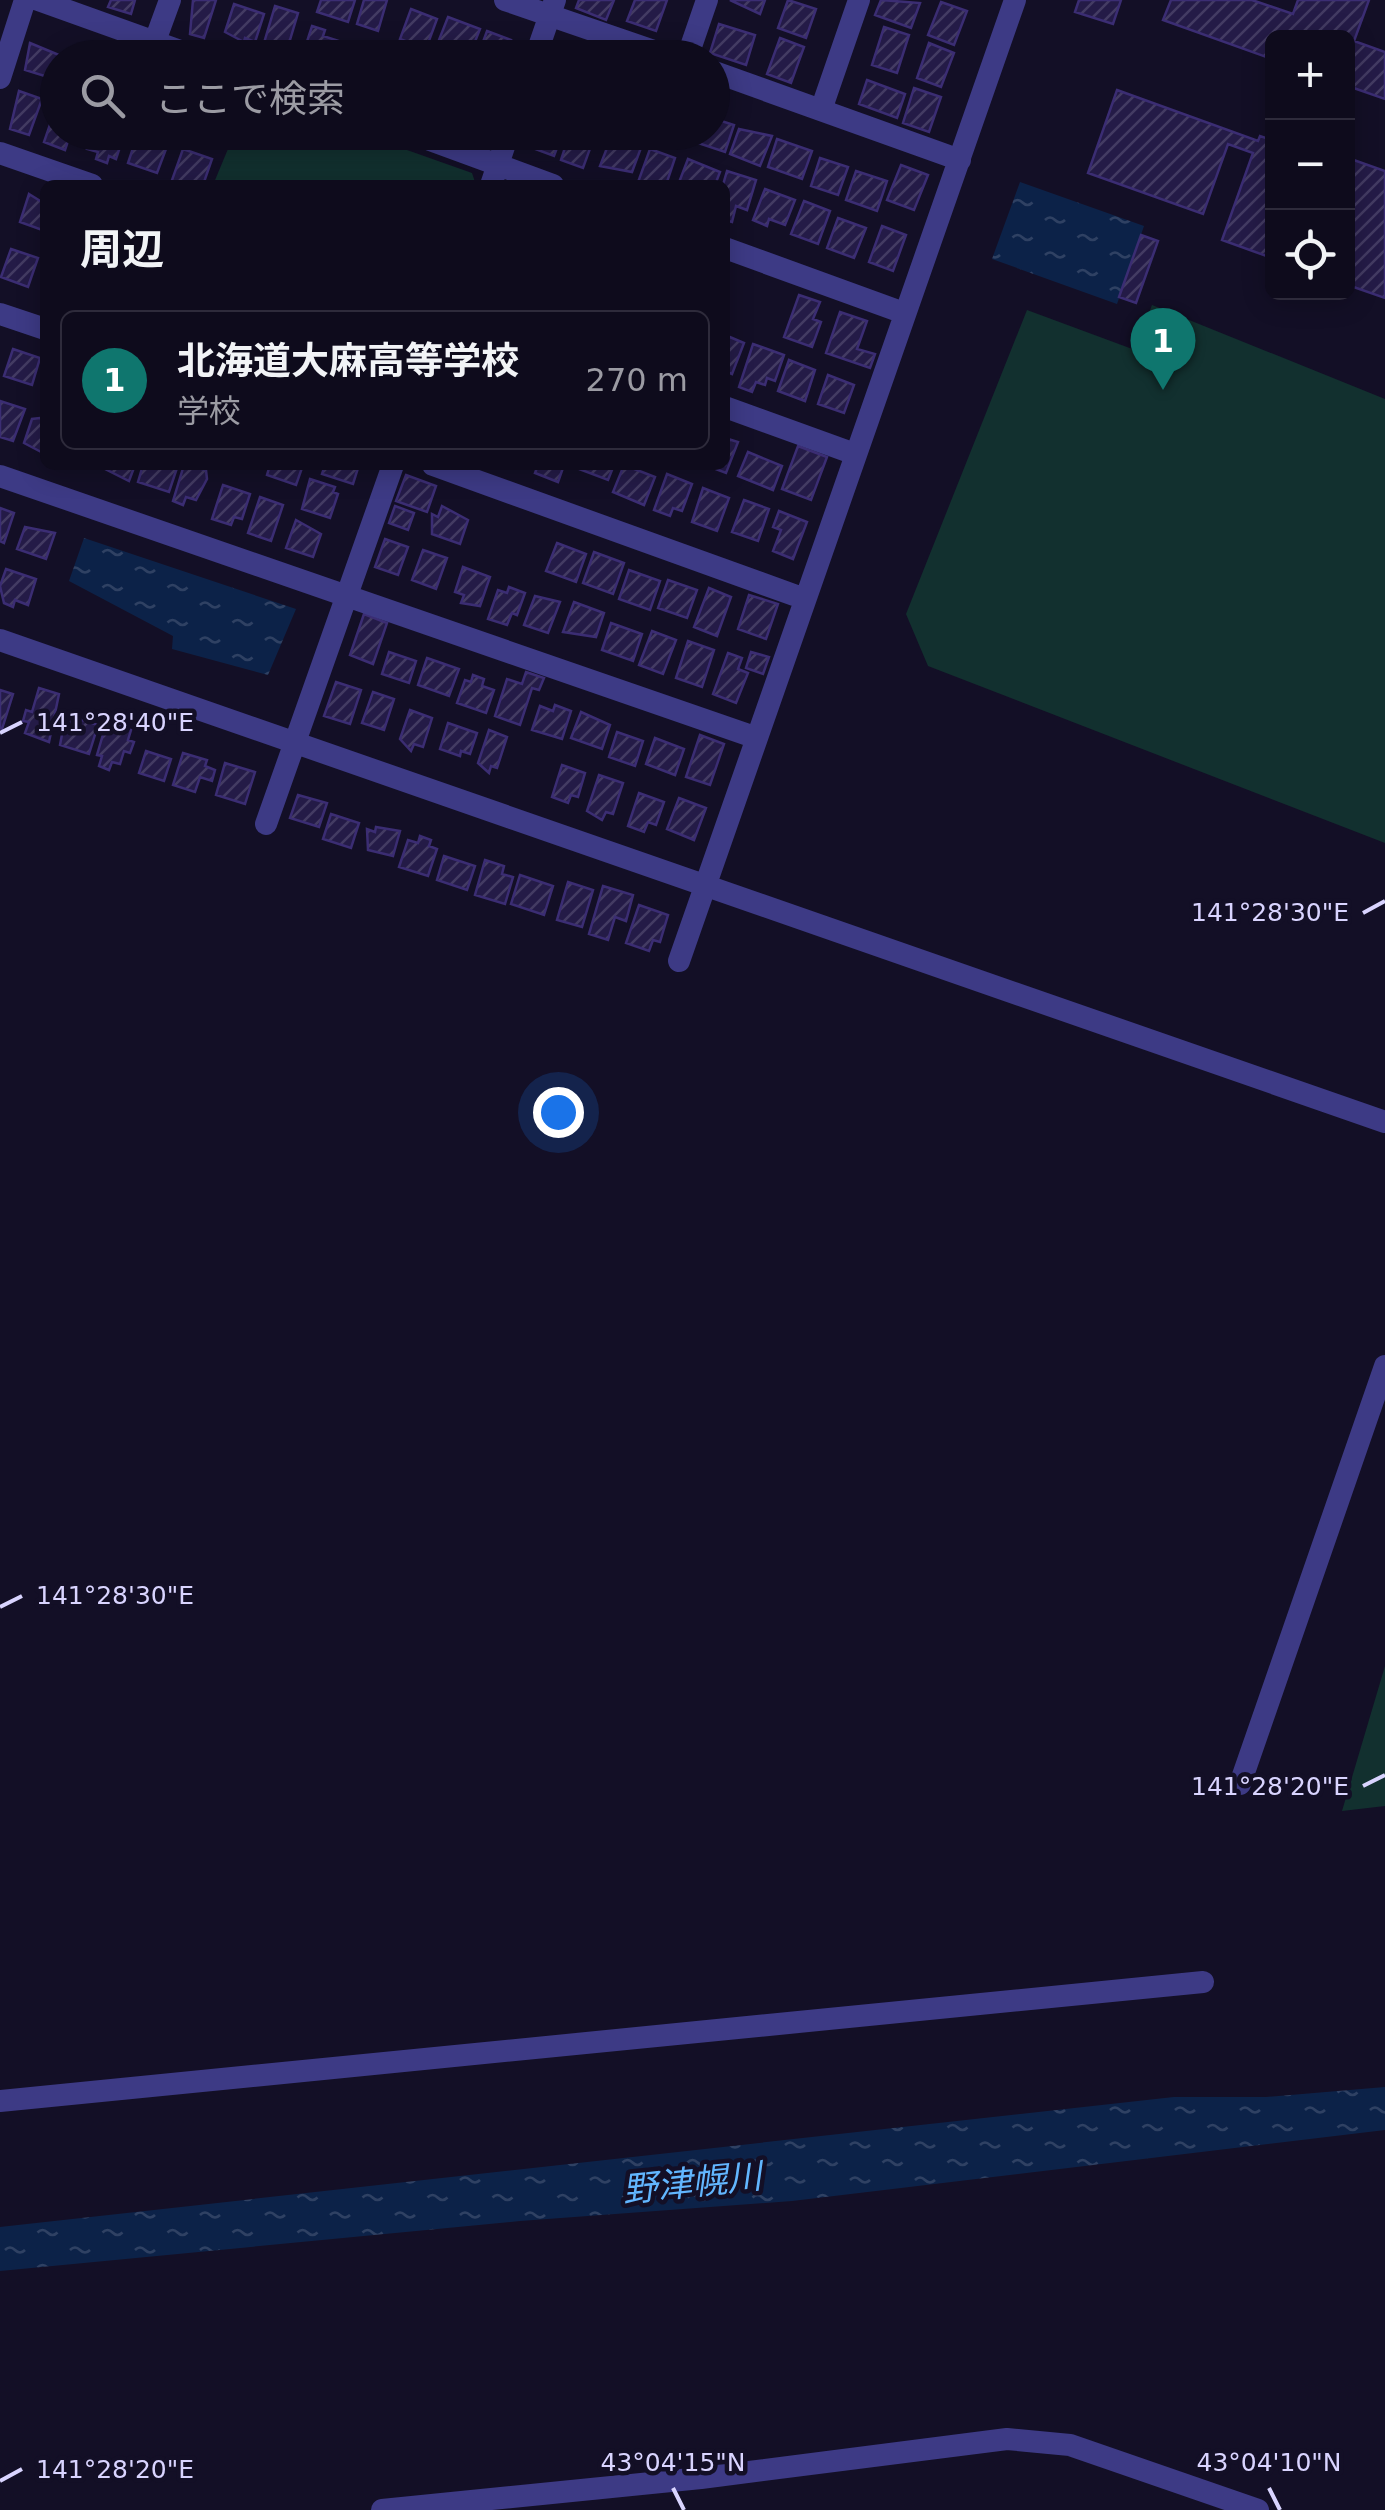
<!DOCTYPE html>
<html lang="ja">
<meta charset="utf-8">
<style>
:root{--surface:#0e0b1c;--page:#171425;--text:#f1f3f6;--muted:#9b9ba3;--line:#2e2b3b;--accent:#0f766e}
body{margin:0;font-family:"DejaVu Sans","Noto Sans JP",sans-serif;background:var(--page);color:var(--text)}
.controls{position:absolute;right:30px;top:30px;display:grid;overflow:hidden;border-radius:15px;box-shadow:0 5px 25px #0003}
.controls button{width:90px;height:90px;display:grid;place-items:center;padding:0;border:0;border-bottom:2px solid var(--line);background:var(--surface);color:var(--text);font:50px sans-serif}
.you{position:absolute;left:558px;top:1112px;width:35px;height:35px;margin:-25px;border:8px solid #fff;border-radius:50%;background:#1a73e8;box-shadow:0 0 0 15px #1a73e833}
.badge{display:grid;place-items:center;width:65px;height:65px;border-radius:50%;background:var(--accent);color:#fff;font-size:32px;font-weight:700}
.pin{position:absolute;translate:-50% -82px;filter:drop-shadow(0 2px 5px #0008)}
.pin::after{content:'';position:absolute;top:52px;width:35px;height:30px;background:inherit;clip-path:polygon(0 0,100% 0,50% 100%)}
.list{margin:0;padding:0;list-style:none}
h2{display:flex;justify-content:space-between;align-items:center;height:130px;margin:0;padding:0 40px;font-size:42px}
h2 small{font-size:32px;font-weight:400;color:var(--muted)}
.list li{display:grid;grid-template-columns:65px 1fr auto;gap:30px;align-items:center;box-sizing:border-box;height:140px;margin:0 20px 20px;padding:0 20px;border:2px solid var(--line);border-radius:15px}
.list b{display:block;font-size:38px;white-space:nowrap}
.list p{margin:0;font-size:32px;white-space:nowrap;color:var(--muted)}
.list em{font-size:32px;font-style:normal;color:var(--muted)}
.icon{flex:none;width:55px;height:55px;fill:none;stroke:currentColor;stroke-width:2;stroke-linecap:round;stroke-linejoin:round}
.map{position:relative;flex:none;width:1385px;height:2510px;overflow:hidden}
.search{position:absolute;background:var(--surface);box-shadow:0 5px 25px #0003;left:40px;top:40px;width:690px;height:110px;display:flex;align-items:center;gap:25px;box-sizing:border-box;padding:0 35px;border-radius:55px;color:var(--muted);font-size:38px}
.panel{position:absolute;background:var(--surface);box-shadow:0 5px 25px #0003;left:40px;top:180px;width:690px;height:290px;border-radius:15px}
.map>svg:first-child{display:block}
.green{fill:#12302f}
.water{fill:url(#water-ripples)}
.building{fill:url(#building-hatch);stroke:#3b2d73;stroke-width:2.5}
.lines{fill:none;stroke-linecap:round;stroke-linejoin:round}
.minor{stroke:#3d3a85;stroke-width:22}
.ticks{fill:none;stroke:#d9d4ff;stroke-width:4}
.labels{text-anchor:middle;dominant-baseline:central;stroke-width:9;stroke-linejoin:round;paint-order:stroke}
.water-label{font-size:35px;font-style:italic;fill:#62b6ff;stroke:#130f26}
.ticks-label{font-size:25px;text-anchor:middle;fill:#d9d4ff;stroke:#130f26;stroke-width:9;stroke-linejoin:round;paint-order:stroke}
</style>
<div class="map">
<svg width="1385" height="2510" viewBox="0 0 1385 2510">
<defs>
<pattern id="water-ripples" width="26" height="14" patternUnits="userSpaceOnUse" patternTransform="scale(2.5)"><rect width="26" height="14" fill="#0c2248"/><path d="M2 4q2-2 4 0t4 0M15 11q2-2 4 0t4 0" fill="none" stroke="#2f4163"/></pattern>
<pattern id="building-hatch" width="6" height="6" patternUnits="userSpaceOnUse" patternTransform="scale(2.5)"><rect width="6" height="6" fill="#241b47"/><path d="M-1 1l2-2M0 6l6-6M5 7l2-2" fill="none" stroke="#433b63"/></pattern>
</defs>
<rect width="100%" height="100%" fill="#130f26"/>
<path class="green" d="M235,132L359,133L472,173L476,185H213Z
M1152,305L1385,399V843L928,666L906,614L1027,310L1135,350Z
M1385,1666V1806L1342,1811Z"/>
<path class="water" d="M1020,182L1144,226L1117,304L992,259Z
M84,538L296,609L268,675L172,649L173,636L69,581Z
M1385,2087V2130L792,2201L520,2221L0,2271V2227L1174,2097H1266Z"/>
<path class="building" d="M111,0H135L131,14L108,7Z
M193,0H216L204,38L190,34Z
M321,0H355L348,22L317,12Z
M364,0H387L378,31L357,24Z
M579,0H614L606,20L576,8Z
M635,0H667L656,31L627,21Z
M730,0H765L760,14Z
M788,0L816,9L806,38L778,28Z
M881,0L920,3L911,28L875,15Z
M1079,0H1121L1113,24L1075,12Z
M1171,0H1252L1293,14L1298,0H1369L1354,41L1385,52V99L1348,86V38H1272V59L1163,20Z
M941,2L967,11L954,45L928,35Z
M234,4L264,14L255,42L245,38L244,42L225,32Z
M275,6L298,13L287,50L264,43Z
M411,9L437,19L426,49L400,39Z
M448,17L480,29L469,57L437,45Z
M719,24L755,35L746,65L710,53Z
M312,26L325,30L323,36L342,42L336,58L302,57Z
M884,27L909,35L897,73L872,65Z
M487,31L511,40L505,58H477Z
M780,38L804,47L791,83L767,74Z
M30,43L59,55L51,78L25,70Z
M929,43L954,53L941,87L917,78Z
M867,80L905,94L897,118L859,104Z
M914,88L941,97L929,132L903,123Z
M1117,90L1258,141L1260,136L1272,140V258L1222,240L1253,153L1228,144L1203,214L1088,173Z
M19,91L42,99L29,135L10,129Z
M54,113L58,132H71L65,150L44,142Z
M712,118L734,125L725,152L695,142L699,132H712Z
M739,129L772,136L760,166L730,154Z
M93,132H125L116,159L109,156L107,163L96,159L98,152L87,149Z
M523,132H563L554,156L519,143Z
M570,132H596L583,168L561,160Z
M612,135L642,145L632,172L600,166Z
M136,139L166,149L157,173L128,163Z
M777,139L812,151L802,179L768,167Z
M183,149L212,159L203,185H178L172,180Z
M650,149L675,158L666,185H637Z
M820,158L848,167L838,195L811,186Z
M1348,158L1385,171V298L1348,285Z
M688,159L720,172L715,185H678Z
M901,165L928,175L914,210L887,200Z
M727,171L756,180L747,210L736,206L732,222L725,220L723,185Z
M856,171L887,181L877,211L846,200Z
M765,189L795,200L785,225L769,219L767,226L753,220Z
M29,194L45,204V231L20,222Z
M804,201L830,211L818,244L791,234Z
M838,218L866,228L854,258L827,248Z
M882,226L906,235L893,271L869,262Z
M1141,235L1158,241L1136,303L1119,297Z
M11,249L38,258L28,287L1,277Z
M799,295L820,302L813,319L821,322L812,347L784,337Z
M840,312L867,321L857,349L875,354L870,368L826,353Z
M725,335L744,343L732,374L725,371Z
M753,344L784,355L775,381L767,378L765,385L756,382L752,392L739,387Z
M13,349L40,358L32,385L4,376Z
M789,360L815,370L805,401L778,391Z
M828,375L854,385L844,413L818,404Z
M0,401L25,409L13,441L0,437Z
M40,418L45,420V454L24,443L32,419Z
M725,438L738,442L726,473L705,465H725Z
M798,446L827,457L811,500L782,489Z
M748,452L782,466L773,490L738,476Z
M135,465L129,481L99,466L100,465Z
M143,465H178L169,492L138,482Z
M184,465L206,470L207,479L196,500L186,497L183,505L173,501Z
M270,465H303L296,485L267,475Z
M325,465H359L353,484L322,474Z
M538,465H564L558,482L535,473Z
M580,465H614L608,480L579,469Z
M624,465L655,477L644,505L613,492Z
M667,474L692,484L682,511L673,508L670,516L654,510Z
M406,475L436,486L427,512L396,501Z
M310,479L335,487L333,492L338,494L330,518L302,509Z
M223,485L250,494L242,519L234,517L231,525L212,519Z
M703,488L729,498L717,531L692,522Z
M260,497L283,505L271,541L248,533Z
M744,500L769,509L758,541L732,532Z
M395,506L414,513L408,530L389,523Z
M442,506L468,520L460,544L432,534V514L438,517Z
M0,508L14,513L4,543L0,541Z
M779,511L807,522L793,559L773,551L781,530L773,527Z
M296,520L321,534L313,557L286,548Z
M25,527L55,533L46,559L17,549Z
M385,539L408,547L398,575L375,567Z
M557,543L586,554L576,582L546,571Z
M423,550L447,558L436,589L412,580Z
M594,552L624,563L613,594L583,583Z
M463,567L490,577L480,606L461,603L464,595L455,592Z
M6,569L36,579L28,605L15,600L13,607L4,603L0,586Z
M629,570L660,581L650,610L619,599Z
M668,580L697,590L687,618L658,608Z
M509,587L525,593L517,615L512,613L507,625L488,619L498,590L507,593Z
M709,588L731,597L717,636L694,627Z
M749,595L778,604L766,639L738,629Z
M535,596L560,602L548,633L524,625Z
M574,602L604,613L596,637L563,632Z
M364,614L387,623L373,664L350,655Z
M611,623L642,634L633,661L602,650Z
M652,631L676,640L663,674L639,665Z
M688,641L714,650L702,687L676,678Z
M389,652L416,661L409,683L382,674Z
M751,652L769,657L763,674L746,668Z
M728,653L742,658L738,669L748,673L736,703L713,694Z
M427,658L459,669L449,696L418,685Z
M526,672L544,678L539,690L532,688L520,725L495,716L507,679L522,684Z
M473,675L484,679L482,686L494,690L486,713L457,703L465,680L471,682Z
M336,682L361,690L350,724L324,716Z
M39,688L59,694L49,742L25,733L29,722L23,721L26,710L32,712Z
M0,690L13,694L2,729L0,728Z
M373,692L394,699L384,730L362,723Z
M555,705L571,711L562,739L532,730L540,706L553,711Z
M410,710L432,718L423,747L414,744L411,751L400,739Z
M581,712L610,725L602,749L571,738Z
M109,714L122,718L119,726L131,730L128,740L134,742L130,753L124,751L120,764L112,762L109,770L99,766L102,756L97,755Z
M72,717L98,725L89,754L60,745L64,724L70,726Z
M448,723L477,733L470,754L461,751L460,756L440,749Z
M489,730L507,737L497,768L491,766L489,773L478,763Z
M617,732L643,741L635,766L609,757Z
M700,735L724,744L710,785L686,777Z
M655,738L684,749L675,775L646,764Z
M146,751L171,759L164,781L139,773Z
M183,753L207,760L205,766L215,770L212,781L200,777L195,792L173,785Z
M225,763L255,772L245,804L216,795Z
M562,765L585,773L578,797L571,795L568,803L552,797Z
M599,775L623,783L613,814L606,812L602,820L587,811Z
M639,793L664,802L656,825L648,822L644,832L628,826Z
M298,795L327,803L319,827L290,818Z
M679,798L706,808L694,840L667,829Z
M331,814L359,823L351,848L323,839Z
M376,827L400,831L393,856L368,850L367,829L375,832Z
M420,836L431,840L429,846L437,849L428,876L399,867L408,840L418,843Z
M444,856L475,866L467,890L437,880Z
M485,860L504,866L502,874L513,877L505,904L475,895Z
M520,875L553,886L544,915L511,904Z
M568,882L593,890L582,927L557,920Z
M603,886L633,895L626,921L615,917L608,940L589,934Z
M639,905L668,915L660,942L653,940L649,951L626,943Z"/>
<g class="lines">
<path class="minor" d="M38,0L200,58
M505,0L674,58
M155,41L170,0
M535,58L555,0
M687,58L707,0
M712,71L960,160
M0,78L25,0
M821,110L859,0
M408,132L553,185
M0,153L92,185
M491,185L509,132
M725,248L904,313
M0,314L45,329
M725,407L855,454
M433,465L805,599
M0,476L757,738
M0,640L1385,1122
M266,824L393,465
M679,961L1015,0
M1240,1784L1385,1366
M0,2101L1203,1982
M382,2510L701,2478L1007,2439L1070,2445L1258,2510"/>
</g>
<path class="ticks" d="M0,733L22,722M1363,913L1385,901M0,1607L22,1596M1363,1786L1385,1775M0,2481L22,2469M673,2488L684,2510M1269,2488L1280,2510"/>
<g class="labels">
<g class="water-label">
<text transform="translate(692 2183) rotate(-6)">野津幌川</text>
</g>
</g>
<g class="ticks-label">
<text x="115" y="731">141°28'40"E</text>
<text x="1270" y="921">141°28'30"E</text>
<text x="115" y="1604">141°28'30"E</text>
<text x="1270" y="1795">141°28'20"E</text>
<text x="673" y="2471">43°04'15"N</text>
<text x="1269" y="2471">43°04'10"N</text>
<text x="115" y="2478">141°28'20"E</text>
</g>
</svg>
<div class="controls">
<button>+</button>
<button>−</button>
<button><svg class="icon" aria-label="locate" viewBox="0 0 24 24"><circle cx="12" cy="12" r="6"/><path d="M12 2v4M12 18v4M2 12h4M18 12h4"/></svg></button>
</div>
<div class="you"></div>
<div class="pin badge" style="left:1163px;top:390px">1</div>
<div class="search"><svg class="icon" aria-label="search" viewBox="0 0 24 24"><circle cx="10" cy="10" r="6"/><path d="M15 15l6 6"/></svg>ここで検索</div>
<section class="panel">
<h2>周辺<small></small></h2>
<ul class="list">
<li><span class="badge">1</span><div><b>北海道大麻高等学校</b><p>学校</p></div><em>270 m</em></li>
</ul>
</section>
</div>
